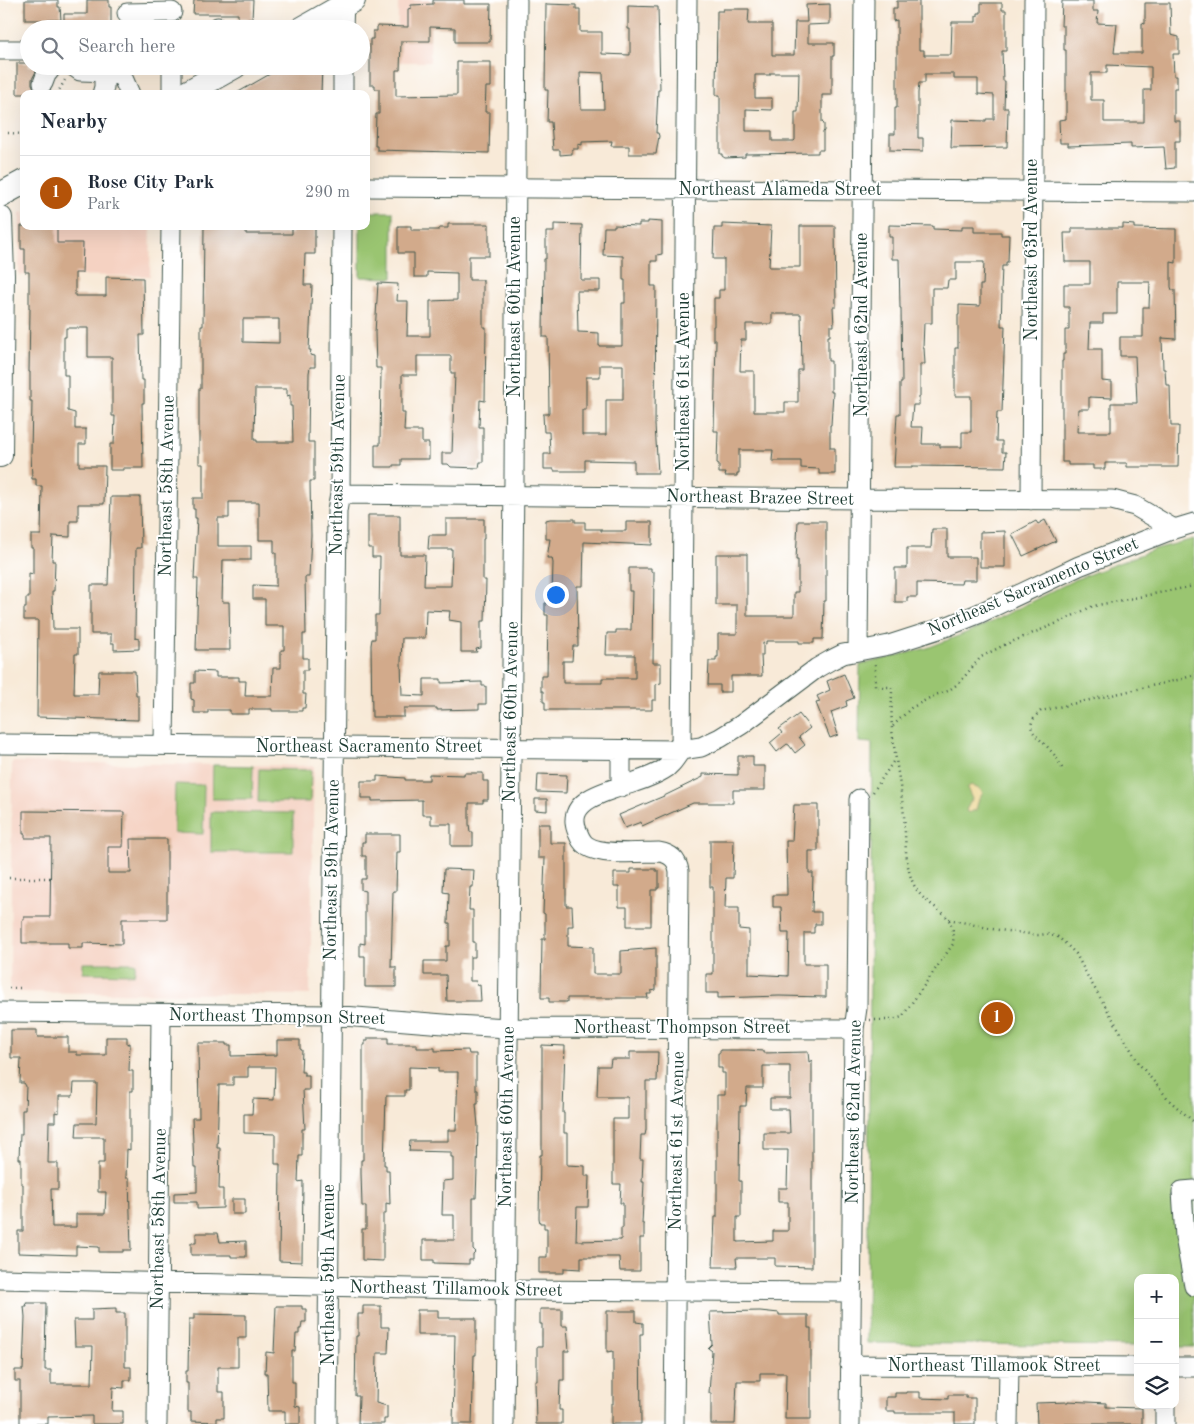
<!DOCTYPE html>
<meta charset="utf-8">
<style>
:root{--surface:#fff;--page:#f2f2f3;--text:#1f2937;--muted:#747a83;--line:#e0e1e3;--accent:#b45309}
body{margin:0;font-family:"Old Standard TT",serif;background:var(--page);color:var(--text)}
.controls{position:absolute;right:15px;bottom:15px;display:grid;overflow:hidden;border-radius:10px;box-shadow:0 5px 20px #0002}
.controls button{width:45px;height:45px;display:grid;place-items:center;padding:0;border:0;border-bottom:1px solid var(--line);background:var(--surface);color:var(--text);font:25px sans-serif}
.you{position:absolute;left:555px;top:594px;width:18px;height:18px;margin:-12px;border:4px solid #fff;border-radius:50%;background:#1a73e8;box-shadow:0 0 0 8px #1a73e833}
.badge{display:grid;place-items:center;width:32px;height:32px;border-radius:50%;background:var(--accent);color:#fff;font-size:16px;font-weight:700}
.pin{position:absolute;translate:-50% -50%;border:2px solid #fff;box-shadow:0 1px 5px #0006}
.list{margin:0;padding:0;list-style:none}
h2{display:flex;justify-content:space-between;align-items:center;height:65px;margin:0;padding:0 20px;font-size:21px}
h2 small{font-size:16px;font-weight:400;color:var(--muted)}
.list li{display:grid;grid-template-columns:32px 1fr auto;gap:15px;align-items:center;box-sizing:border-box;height:75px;padding:0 20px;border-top:1px solid var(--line)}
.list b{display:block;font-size:19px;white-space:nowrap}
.list p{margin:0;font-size:16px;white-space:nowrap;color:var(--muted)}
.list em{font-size:16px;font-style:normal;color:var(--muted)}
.icon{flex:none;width:28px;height:28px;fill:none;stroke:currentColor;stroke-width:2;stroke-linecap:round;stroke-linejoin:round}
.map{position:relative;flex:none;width:1194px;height:1424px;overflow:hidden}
.search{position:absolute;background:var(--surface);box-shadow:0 5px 20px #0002;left:20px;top:20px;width:350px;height:55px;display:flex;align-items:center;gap:12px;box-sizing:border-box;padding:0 18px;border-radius:28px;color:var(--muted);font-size:19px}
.panel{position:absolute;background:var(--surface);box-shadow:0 5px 20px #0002;left:20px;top:90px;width:350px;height:140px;border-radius:10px}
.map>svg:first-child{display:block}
.built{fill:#f5d2c2}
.green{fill:#9ac571;stroke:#5c8152}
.sand{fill:#eeda9e;stroke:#868c69}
.building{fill:#d2aa8b;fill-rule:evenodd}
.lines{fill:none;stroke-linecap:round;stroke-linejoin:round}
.minor-casing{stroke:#40574d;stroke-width:21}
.major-casing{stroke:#40574d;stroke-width:26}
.path{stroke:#40574d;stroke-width:2.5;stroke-dasharray:1 4;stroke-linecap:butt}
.minor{stroke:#fff;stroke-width:19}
.major{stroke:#fff;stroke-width:24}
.labels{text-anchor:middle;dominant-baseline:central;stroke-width:4;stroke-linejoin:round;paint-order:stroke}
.street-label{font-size:18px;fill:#1f3d34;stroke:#fff}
</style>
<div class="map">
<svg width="1194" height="1424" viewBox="0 0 1194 1424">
<rect width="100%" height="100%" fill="#fff"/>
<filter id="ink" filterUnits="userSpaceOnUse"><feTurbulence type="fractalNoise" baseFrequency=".02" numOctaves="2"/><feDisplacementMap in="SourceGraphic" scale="10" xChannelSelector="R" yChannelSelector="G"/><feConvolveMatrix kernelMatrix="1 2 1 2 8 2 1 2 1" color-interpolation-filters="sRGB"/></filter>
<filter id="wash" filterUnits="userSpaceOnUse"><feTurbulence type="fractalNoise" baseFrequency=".0096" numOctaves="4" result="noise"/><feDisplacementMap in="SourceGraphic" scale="20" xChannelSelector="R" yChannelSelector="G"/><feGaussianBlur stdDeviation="1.12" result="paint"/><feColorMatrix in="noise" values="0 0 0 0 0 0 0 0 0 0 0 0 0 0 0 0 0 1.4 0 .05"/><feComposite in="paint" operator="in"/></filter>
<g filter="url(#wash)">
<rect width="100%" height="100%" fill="#f8ead8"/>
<path class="built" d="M403,0H431L430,62H397L398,3Z
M24,211V226H151L150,276L19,275L20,213Z
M12,762L314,766L310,995L10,992Z"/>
<path class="green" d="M366,212H393V278L360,277V226H366Z
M1194,539V1347H1175V1278H1138V1346L867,1343L872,743L859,742L860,665L927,648L981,627L1074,580L1155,549Z
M213,765L253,766L252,799H212Z
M259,769L311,770L310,802H258Z
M175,784L204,785L203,834L174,833Z
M211,812L293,813V852H211Z
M83,963H134L136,964L134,974L83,973Z"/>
<path class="sand" d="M971,785L981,790L983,793L979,799L976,810L968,813L966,810L972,799L967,788Z"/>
<g id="blocks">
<path class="building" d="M25,0H58V7H60L61,20H25Z
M87,0H109V7H111V29H82V25H64V14H87Z
M194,0H253L252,19H238V14H193Z
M433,0H464V4H491L490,42H455V28L430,27V41H401L400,70H396V96L457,95V62H491V87H486L485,112H490L489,153L377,150V146H375L376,114H379V89H375V85H370V39H373V31H377V26L408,27V9L411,8V5L433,4Z
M897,1H919V50H924V55H951L952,22H976V16H978V13H981V3H1002V10H1006V51H1002L1003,81H1005L1004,108H1008L1007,147L951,148L952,120L986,121V119H994V95L978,94V79H954V74H925V83H919L918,93V138H923V151L890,150V134H895V108H897V20L893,21V8H897Z
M1062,1H1093V11H1098L1097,23L1117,24L1114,53H1142V23L1145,24V3H1170L1171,35L1179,37V54H1173L1174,76H1177V88H1174V121H1180V141H1175V168L1166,169L1164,147L1131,148V144L1068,146V143H1060L1059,120L1066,119V50H1064V26H1061ZM1107,65L1151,67V90H1144V122H1104V100H1091V73H1107Z
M546,4L576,5V9H580V32H602V54L630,55V29H628V6L658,7L660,90H658L656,133H658L659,136L656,154H629V146H611L612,141L582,142V145L578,144V149H572V154L560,155V150H553L551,122H547L548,90H545ZM580,72L603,73L604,109H581Z
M830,4V24L808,25V43H834V56H832V95H822V122L824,124V131L823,132V150H818V153L745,154V157L725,158L722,156V154H720V95H716L717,11H723V9H749L748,24H772V55H794L795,22H807L806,5ZM770,73H799L798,112H795V140L794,141H772V131H746V109L772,110V98H755V75H770Z
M17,63H29V66H39L32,79V84L35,90L41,94H17Z
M284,66H322L321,93L235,94Z
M648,221L662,222V254L657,255V261H651V286H656L655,425L658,473H634V461L585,460V471H554V469H544V454H550L549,432H544L543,414H548L549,412L548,337H543L544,259H546V232H554V224L582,225L581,280H600V291H577L578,332L599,333V346H622V303H625V280H623V256L603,255L604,227H614V225L639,226V223H648ZM600,365H623V400H606V435H582V410H586V377H600Z
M448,224H489V256H469V280H483V327H486L485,401L480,400L479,427H483V462H480L479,468L451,467L448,464H442V453H452L455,373H451V356H417V375H402V413H405L404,431H422V443H429V459H401V465H393V467H375V445H380L381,368H376L375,333L378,283L398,284L397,301H408L407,336H430V301L457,300V273L427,272V277H414V253H398V226H411V230H439V228H448Z
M722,224L771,226L769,267H800V226H835L836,307H833L834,326H830V336H828V361H831V392H833L831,425H830V448H835V474H819V469L801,468V461H772L773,450H739V473H737V476H725L726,473H719V464L717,463L718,431H714L716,340H713V326H714V298H719V290H724V259H713L714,228H722ZM772,314H801L802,370H798V402H785V412H754V371H740L741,340H746V324H772Z
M1123,224L1134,225V228L1176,229V263L1171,262V287L1172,290H1175L1176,339L1162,338L1163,369H1165L1166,385H1170L1171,426H1179L1178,467H1127V463H1105V469H1093V465H1068V462H1062V361H1063V354H1065V330H1069V307H1064V284H1090V262H1065L1064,233H1072V228H1123ZM1117,282H1150L1149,307H1143V337H1120V356H1135L1137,403H1111V432H1077L1078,409H1089V397L1112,398V382L1102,381V349H1089L1090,323H1103V314H1117Z
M889,225L933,226V229L962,230V226H974V232H1001V235H1009L1008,262H1006V266H1002L1001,292H1002L1001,326H1005L1002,412H997L996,441H1002V452H1006L1005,467L912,466V467H894L897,414H900V383H902L901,308H900L899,259H892V237H889ZM956,262H984L983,285H980V306L959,305V315H958V348H955V396H971V432H962V447H940V444H922L923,427H911L913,405H919V397H920V364H925L924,348H923L924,323H932V288H947L948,280H956Z
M21,226H57V243H83L82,273H75V296H106V277L143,278L144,335H140L141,380H144V403H142L143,468H123V470H110V444H114L115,416H112V357H88V328H66V337H64V375H68V411L75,413V429H86V444H79V466H105L104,504H78V521H70V537L53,536L52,561H55L54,591H52L53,629H78V654H75L74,694H98L99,671H135L136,695H138V720L37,717L38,620H24V608H26V598H29V573L33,574V548H31V535H41L42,486H36V479H32L31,453L32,401H30V372H29L30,308H29V272H25V249H21Z
M204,226H246V234H292V226H315V254H305L304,285H312L309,350H311L310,355L315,356V367H310L309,373L308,442H314V481H310L311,535L309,577H305L306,634H303V658H308V670H303V694H306L305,708H302V711H272V709H249V714H230V710H208V713H194V700L191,699V683H195V671L216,672V677H239V681H246L245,696H272L273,668H281V650H284V626H265V599H253V585L276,586V553H274V540H259V502H229V518H218V546H251V560H223L222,602H229L230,650H196L198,579H194L197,518H195V509H193V498H203V464H199V389H201V326H203ZM243,319H279V343L243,342ZM255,389H287V396L290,395V406H292L293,442H257V440H254Z
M111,497H140L141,548H136L135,638L139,639V649L114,650V643H111V634H91V585H108Z
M368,515H400V555H425L424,586H451L452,549H428L429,535H446V519H484V539H483V580H486L485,621H481V648L476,649L477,652H461V622L449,620L450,611L426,610L425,638H402L401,662L402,695L424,696V679H441V683L482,682V686H486V704H479V709L437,710V708H404V717H372L371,645L372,639H375V615H379L380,557H372V548H368Z
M550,519H575V522H585V529H601V531H626V522H652V545L584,542L583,586H577L578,646H573L572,661H563V683H602V678H635V655H606L607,633H616V630H631L632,591H629V568H651V572H654L653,663H661V683L656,684V700H652V710H545V702H543V691H541V676H547L548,615H545V603H549V598H552L553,563L552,558H547L550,539H546V520Z
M1045,520L1056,541L1023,556L1012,534L1036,521L1038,524Z
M798,521H826V601H824L823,639H814V643H799V641H766V644L763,643V655H761L762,676H731V692H720V685H708L709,661H716V657H718V634H737V605H716V554H747V616H794V592H798V560H796Z
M932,529H947V557H976V580H962L961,584L917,583V597H907V602H895V568H907V548H931Z
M1005,531V567H980V532Z
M844,674L854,698L846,701L847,706L831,712L838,735L830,738L816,703L820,702L817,696L830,690L827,681Z
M799,714L810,728L799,737L805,745L795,753L789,745L787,744L777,752L770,743L782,733L779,729Z
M738,756H753V766H765V790H733V803H693L642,826L641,822L625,828L619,815L664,796L703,777V774L738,775Z
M464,773H483V781H488V800H483V803H469V824L470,832H473V846H451V824H431V815H422V800L372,801V798H361V781H377V776L405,778V780H429V774L464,775Z
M538,774L567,775L566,793L537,792Z
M535,799H547V811L535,810Z
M794,805H818V851H809V873H813L812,912H821V924H815V927H814V933H804V964H826V997L779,996L718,998V993H706V974H713V887H710V840H734L733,878H726L725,908H739V929L749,930V974L788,976L789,933H782L781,907H773V895H787L786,841H792Z
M23,811L124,812L123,847H108V873H131L130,839H167V919H122V944L83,943V948H68V943H22V920H24V917H50L51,838H25V834H23Z
M538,824H550V843H566V906H572L573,926H568V946L593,947V974H621V951L656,948V990L651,991V994H647L648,998H567V1002H549V998H541L542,939H545V914L543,913L545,858H538Z
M365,834H400V852H397L396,891H393L391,967H396V987H365V956H360V943L365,944V891L361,890V879H366V856H362V842H365Z
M444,869L474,870L473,887H470L469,910H473V942H475V957H470V981H476L477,986L480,985L481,1001H447L446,975H424V961H446V946H450V923H448L449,893L443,892Z
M631,869H656V871H659V888H657V890H651V926H627V907H619V887H614V873H631Z
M11,1030H37V1037H68V1052H77V1055H106V1037H127V1044L130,1043L129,1071H133V1091H130V1150L127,1149L126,1178H129L131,1250H123V1252H99V1247L76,1246V1255L18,1253V1231H23V1184H21V1159H19L20,1134H22V1110H25L26,1086L24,1083H20L21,1058H11ZM74,1083H97L96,1123H77L76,1137H104V1163H98V1192H106L105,1214H76V1227H52L51,1189H58V1163H48L49,1122H55V1112L59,1113V1096H73Z
M368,1038H388V1044H417V1048H435V1051L468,1050L469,1054H476V1090H478V1104H476L478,1126L477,1170L476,1198H473V1249L476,1252L473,1255V1260H469V1264L434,1263V1260H423V1240H454V1215H442L443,1181L453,1180V1157H451V1152L409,1151L410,1141H448V1130H456L458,1072H438V1068L409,1067V1090H405V1096H386L384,1165H386V1170H389L390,1204L386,1203V1214H383V1261L362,1260V1229H366V1206H362L361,1173V1160H363V1045H365V1041H368Z
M277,1040H300V1049L302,1050L301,1072H304V1075H309V1090H303L305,1129H302V1156H299L298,1182L303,1181L302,1262L279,1261L280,1164H275V1134L244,1133V1114H252L253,1099L274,1100L275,1067H248V1077H233V1085H219L217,1148H220L219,1189H223V1208L197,1209V1202H174V1193L197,1192V1167H194L192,1118H199L198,1043H226V1045H231V1056L277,1055Z
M542,1045L565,1046L563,1113H564V1133H567V1165L585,1166V1176H589L588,1207H577L576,1241L621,1240V1228H623V1203H620L621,1184H613V1119H628V1097H597L598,1066H610L611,1059H630V1052H658L657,1081H646V1130L645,1135H641L640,1159H643L642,1182H644L642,1224H644V1238H640V1271H620L619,1257H581V1269L564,1268V1273H539V1257H547V1228H544V1223H540L539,1218L540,1155H542Z
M720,1050H748L763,1051V1053L808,1052L809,1062L812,1060V1267L775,1266V1258H736L737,1267H713L715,1217H717V1095H725V1073H722V1068H718V1053H720ZM763,1066H790V1098H770V1109H789L790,1133H764V1150H788L787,1188H778V1202H788V1231H773V1241L737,1242V1217H741V1181H739L740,1106H746L747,1088H763Z
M232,1199H245V1214H232Z
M196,1233H218L220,1242L246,1241V1257H231V1255H191V1243H196Z
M26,1303H46L45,1370H51V1384H92L93,1346H75L74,1320H92V1309L116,1308V1313H125V1367H131V1380H124V1388L113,1387L112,1411H123V1424H92V1416L48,1417V1424H20V1381H15V1370H23L25,1317L24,1306H27Z
M276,1306H302V1309H306V1322H302L301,1329H299V1334H296L295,1351H292V1382H295V1406L300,1407V1424H285V1411H268L267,1373H265L266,1352L274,1353Z
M363,1306H381V1327H389L388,1353H377L376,1403L387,1406V1419H384V1424H358L359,1396H355L356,1336H358V1314H363Z
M540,1309H562V1326H567L569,1351H564V1380H560L559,1410H562V1424H536L535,1381H537V1347H542V1324H540Z
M417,1310H438V1318H476V1355H474L472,1424H453L455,1335H417Z
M607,1311H636V1322L643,1323V1334H640L641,1424H611V1404H613V1351L607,1352Z
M760,1311L779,1313V1315H808V1328H811V1419H785L786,1373H760V1381H737L735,1424H711V1393H709L712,1351L708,1348L712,1344L710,1312Z
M194,1314L246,1315V1338H238V1367H218V1392H224V1418H217V1422L191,1421V1412H188V1383H186V1371H188L189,1319H194Z
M906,1392H920V1398L948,1399V1395H966V1398H975V1424H955V1413H895V1411H886V1397H895V1393H906Z
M1068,1401L1106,1403V1407L1142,1408V1424H1037L1036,1403L1068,1402Z"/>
</g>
</g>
<g filter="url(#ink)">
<use href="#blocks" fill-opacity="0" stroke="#40574d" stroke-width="1"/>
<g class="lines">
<g class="minor-casing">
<path id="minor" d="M127,13L172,12
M214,29L218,27
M343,29L344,0
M0,50H29
M73,66L80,71L112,72L123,78L130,94
M43,83L46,75L53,66
M102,94L104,87V72
M172,94V66
M343,94V66
M366,187L1194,192
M340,494L861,499L1112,500L1135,506L1174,529
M1031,500L1034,0
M858,650L864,0
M0,744L681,750L701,747L720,738L741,725L817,668L831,660L843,654L889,645L948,626L978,614L1079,566L1174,529L1194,523
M164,745L171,226
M621,787V750
M0,1012L331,1015L456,1025L508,1028L854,1029
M1194,1190L1182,1191L1185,1237L1194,1286
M0,1279L505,1290L851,1292
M850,1365L1138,1367
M1175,1367H1194
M157,1424L161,1014
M327,1424L337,511L340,494L342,226
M504,1424L514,479L517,0
M674,1424L679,871C677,859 671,854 659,852C641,852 602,856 587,846C582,843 580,838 578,833C562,798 613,790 635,782C644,779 655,775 663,770C671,766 676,757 681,750L687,0
M850,1424L854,1029L857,1008L859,799
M1008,1424L1009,1366
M1165,1424V1405"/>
</g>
<g class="major-casing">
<path id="major" d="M302,29L353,0
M185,94L235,66
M0,195L24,182
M0,218L2,275L0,455"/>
</g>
<path class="path" d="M57,94L65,80
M8,133L24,134
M893,726L911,708L935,695L948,691L959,683L981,657L1004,645L1060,622L1093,606L1194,586
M1062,768C1059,762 1056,756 1051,751C1040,737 1019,729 1041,711L1182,679L1194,675
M873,792L895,759
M9,878H50
M949,919L992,929L1038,935L1047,934L1058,937L1068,946L1076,954L1088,977L1140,1065L1170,1101L1194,1122
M9,988H20
M870,1020H892L902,1017L953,944C957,908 929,912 915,887C904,867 906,838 904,816C901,787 895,758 892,729C891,715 892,701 892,687H875V664"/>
<use href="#minor" class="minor"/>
<use href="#major" class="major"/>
</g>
</g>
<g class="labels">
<g class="street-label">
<text x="780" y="190">Northeast Alameda Street</text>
<text transform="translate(1032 250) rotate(-90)">Northeast 63rd Avenue</text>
<text transform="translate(515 307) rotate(-90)">Northeast 60th Avenue</text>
<text transform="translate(862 325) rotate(-90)">Northeast 62nd Avenue</text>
<text transform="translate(684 382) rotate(-90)">Northeast 61st Avenue</text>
<text transform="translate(338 465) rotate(-89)">Northeast 59th Avenue</text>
<text transform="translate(167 486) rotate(-89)">Northeast 58th Avenue</text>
<text transform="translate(760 498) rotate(1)">Northeast Brazee Street</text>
<text transform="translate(1033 587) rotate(-23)">Northeast Sacramento Street</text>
<text transform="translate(511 712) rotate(-89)">Northeast 60th Avenue</text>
<text x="369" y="747">Northeast Sacramento Street</text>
<text transform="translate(332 870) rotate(-89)">Northeast 59th Avenue</text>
<text transform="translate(277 1017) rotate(1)">Northeast Thompson Street</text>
<text x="682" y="1028">Northeast Thompson Street</text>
<text transform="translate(854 1112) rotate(-89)">Northeast 62nd Avenue</text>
<text transform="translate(507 1117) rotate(-89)">Northeast 60th Avenue</text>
<text transform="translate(677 1141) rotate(-89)">Northeast 61st Avenue</text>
<text transform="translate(159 1219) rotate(-89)">Northeast 58th Avenue</text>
<text transform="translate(329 1275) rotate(-90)">Northeast 59th Avenue</text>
<text transform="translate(456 1289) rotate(1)">Northeast Tillamook Street</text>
<text x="994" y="1366">Northeast Tillamook Street</text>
</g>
</g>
</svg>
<div class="controls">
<button>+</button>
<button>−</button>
<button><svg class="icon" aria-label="layers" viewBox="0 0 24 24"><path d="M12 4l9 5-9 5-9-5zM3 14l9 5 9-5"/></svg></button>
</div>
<div class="you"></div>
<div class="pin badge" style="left:997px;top:1018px">1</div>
<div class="search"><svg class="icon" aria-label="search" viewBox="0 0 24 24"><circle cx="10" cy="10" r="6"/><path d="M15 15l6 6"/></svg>Search here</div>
<section class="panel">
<h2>Nearby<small></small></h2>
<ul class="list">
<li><span class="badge">1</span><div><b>Rose City Park</b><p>Park</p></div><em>290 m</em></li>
</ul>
</section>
</div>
